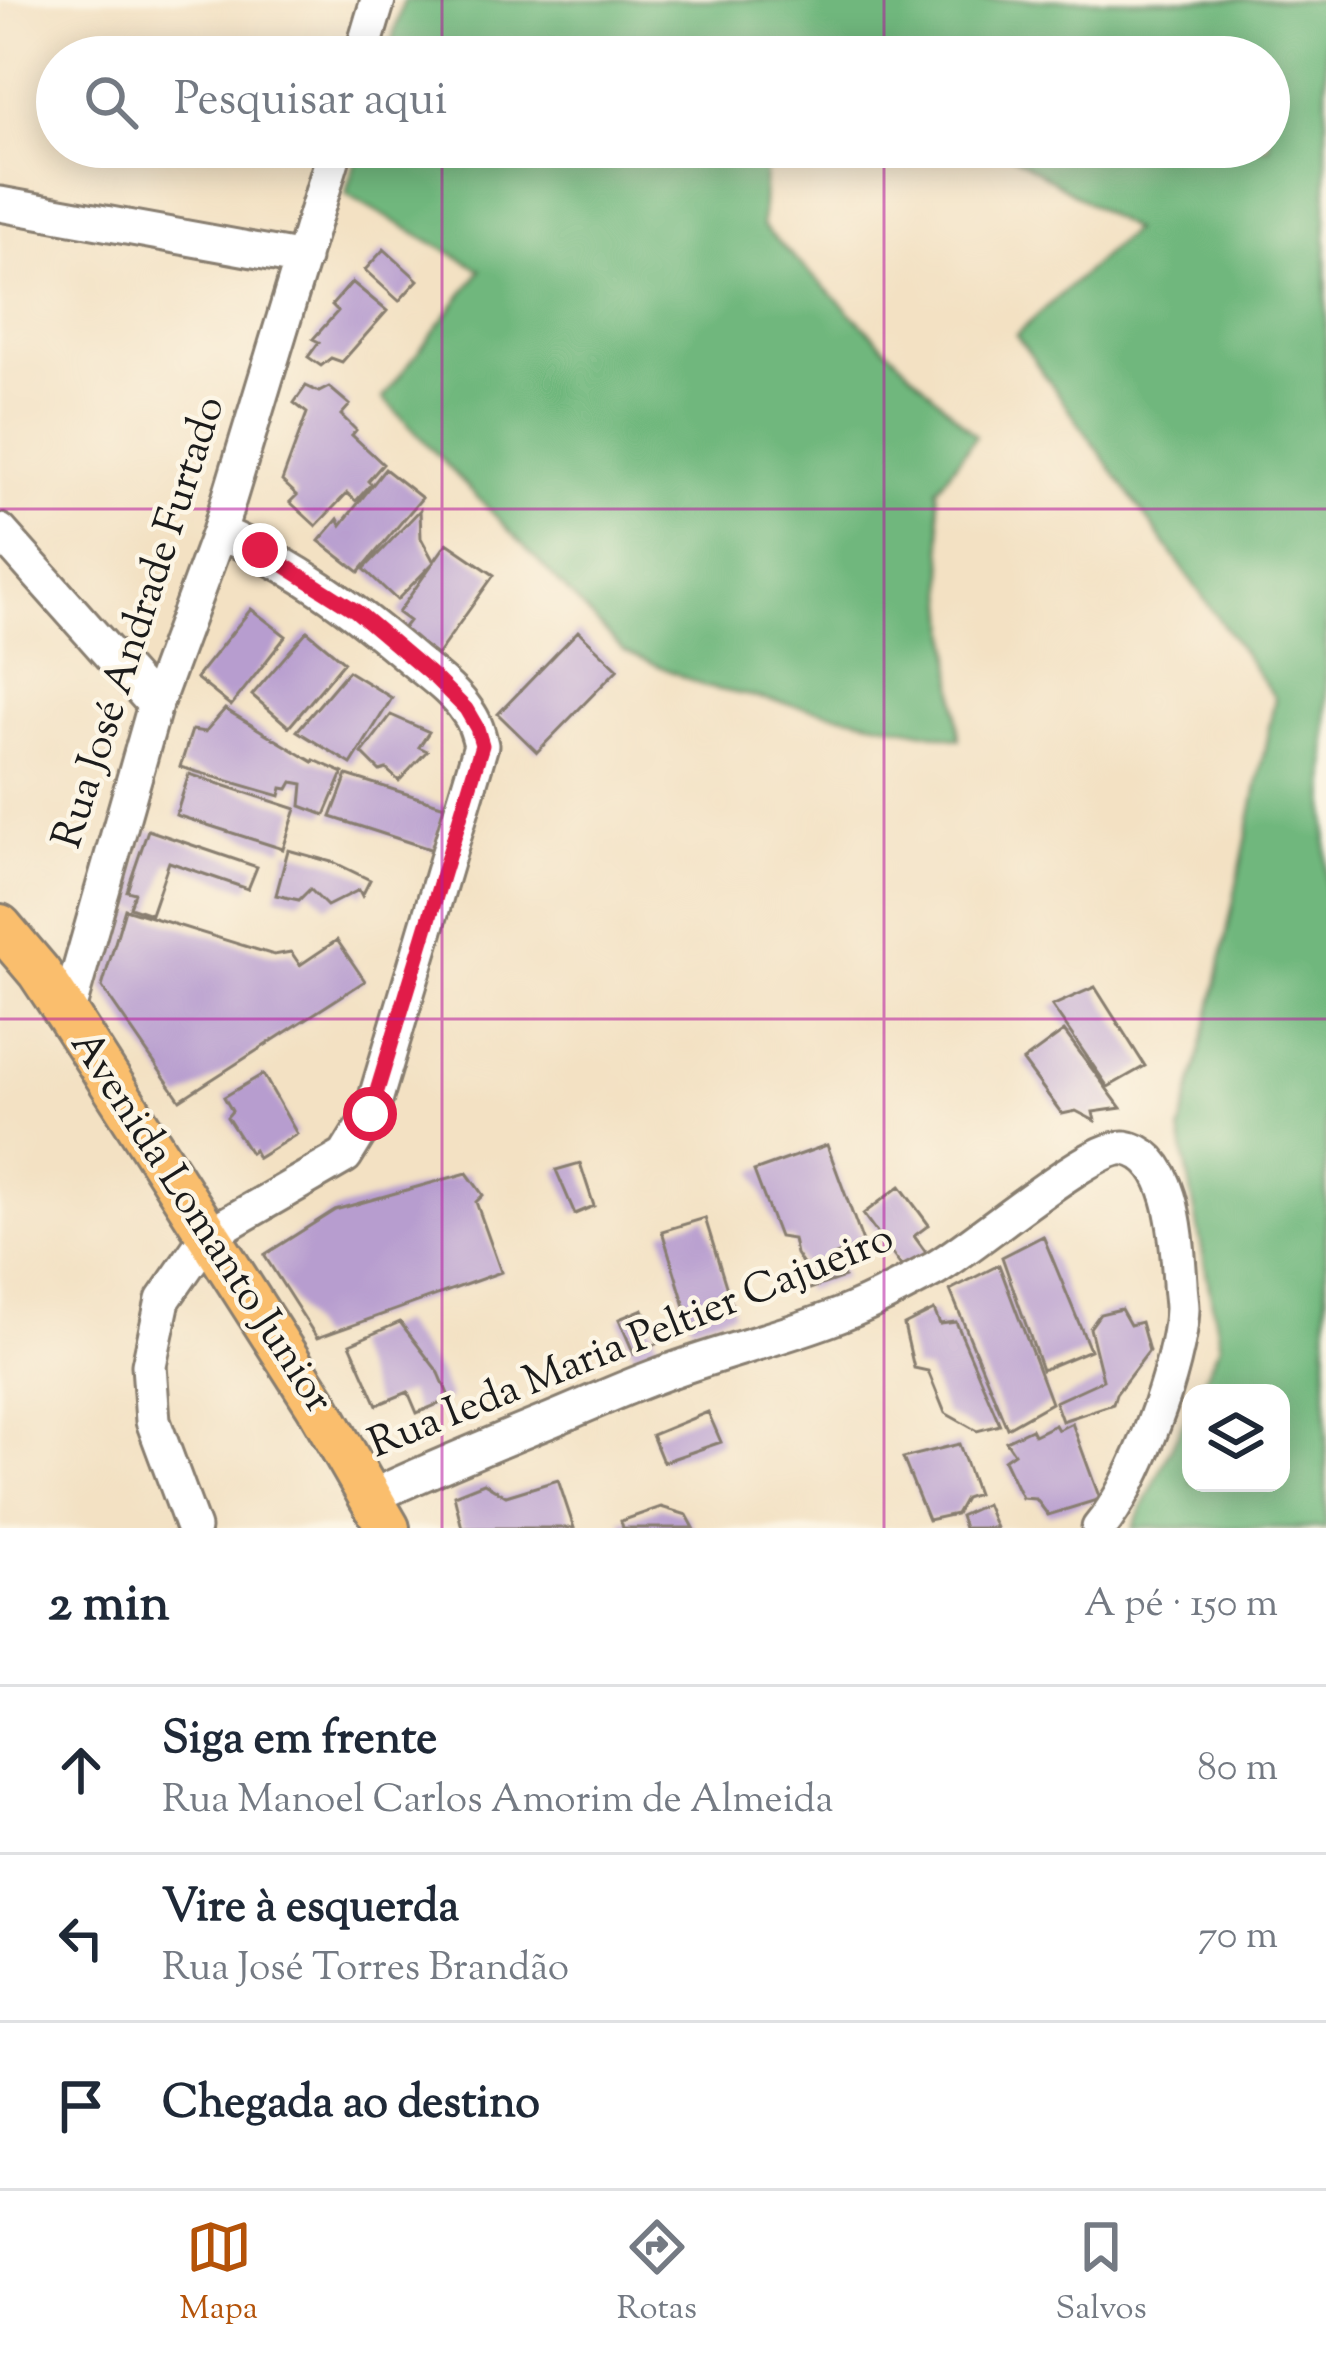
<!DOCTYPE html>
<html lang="pt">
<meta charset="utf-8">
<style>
:root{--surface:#fff;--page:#f2f2f3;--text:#1f2937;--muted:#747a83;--line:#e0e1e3;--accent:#b45309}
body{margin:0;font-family:"Sorts Mill Goudy",serif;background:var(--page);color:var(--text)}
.controls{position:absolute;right:36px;bottom:36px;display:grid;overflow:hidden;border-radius:24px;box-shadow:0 6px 30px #0003}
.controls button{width:108px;height:108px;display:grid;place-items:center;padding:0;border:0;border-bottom:3px solid var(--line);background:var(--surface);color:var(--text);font:60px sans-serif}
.stop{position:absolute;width:36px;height:36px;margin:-27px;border:9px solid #e11d48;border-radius:50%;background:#fff}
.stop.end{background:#e11d48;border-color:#fff;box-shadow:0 3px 12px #0008}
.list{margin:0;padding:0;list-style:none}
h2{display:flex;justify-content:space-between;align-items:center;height:156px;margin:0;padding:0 48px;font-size:51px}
h2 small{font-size:39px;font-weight:400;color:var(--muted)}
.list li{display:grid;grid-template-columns:78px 1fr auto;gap:36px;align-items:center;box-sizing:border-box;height:168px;padding:0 48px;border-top:3px solid var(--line)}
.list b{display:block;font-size:45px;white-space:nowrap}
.list p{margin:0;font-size:39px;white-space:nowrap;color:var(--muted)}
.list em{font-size:39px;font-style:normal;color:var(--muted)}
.icon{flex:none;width:66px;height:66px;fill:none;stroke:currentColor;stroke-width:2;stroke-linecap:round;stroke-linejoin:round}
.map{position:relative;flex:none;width:1326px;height:1528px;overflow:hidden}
.search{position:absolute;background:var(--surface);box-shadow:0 6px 30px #0003;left:36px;right:36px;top:36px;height:132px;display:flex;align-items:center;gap:30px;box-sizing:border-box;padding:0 42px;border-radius:66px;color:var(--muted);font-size:45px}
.sheet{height:660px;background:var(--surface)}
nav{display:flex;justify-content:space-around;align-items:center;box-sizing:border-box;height:168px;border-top:3px solid var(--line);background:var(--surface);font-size:33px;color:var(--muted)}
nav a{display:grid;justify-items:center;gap:6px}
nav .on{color:var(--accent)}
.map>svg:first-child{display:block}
.forest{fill:#70b77d;stroke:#466a4c;stroke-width:3}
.building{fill:#b79dcf}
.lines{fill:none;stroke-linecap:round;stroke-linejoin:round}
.minor-casing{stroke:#887e70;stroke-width:39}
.major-casing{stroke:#887e70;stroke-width:48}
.minor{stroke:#fff;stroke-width:33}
.major{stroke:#fabe6d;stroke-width:42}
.route{stroke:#e11d48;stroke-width:15}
.grid{fill:none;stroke:#b5179e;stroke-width:3;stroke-opacity:0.55}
.labels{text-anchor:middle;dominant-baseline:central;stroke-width:9;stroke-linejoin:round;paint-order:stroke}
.street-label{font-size:42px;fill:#1c1c1c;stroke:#fcf5e5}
</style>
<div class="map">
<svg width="1326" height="1528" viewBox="0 0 1326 1528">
<rect width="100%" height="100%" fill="#fcf5e5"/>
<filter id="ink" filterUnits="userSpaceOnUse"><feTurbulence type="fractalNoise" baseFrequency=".00833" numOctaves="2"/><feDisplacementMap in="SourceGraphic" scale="24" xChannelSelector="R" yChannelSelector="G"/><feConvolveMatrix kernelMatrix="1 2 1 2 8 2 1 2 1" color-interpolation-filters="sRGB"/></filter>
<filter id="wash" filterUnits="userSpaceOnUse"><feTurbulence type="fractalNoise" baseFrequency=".004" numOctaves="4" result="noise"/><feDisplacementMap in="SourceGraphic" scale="48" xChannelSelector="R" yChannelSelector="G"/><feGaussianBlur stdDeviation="2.7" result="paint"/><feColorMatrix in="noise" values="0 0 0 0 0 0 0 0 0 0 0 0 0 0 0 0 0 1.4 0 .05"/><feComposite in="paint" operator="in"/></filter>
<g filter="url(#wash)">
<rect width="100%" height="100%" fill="#f3e1c3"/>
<path class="forest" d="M404,0H1326V1528H1133L1191,1406V1483H1281V1393H1197L1220,1345L1180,1132L1214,996L1275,698L1016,335L1132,230L998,147H1269V57H387Z
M360,147H766L762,226L976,436L937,489L959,739L706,687L623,650L383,398L481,270L346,194Z"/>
<g id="blocks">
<path class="building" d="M384,249L418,280L399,301L365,270Z
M352,282L387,311L342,362L331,358L321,366L308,357L319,342L313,339L338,311L332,305Z
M306,386L319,392L329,387L350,405L341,415L356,430L352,435L383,464L368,481L371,484L356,501L347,493L316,526L290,502L297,495L282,481L307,413L294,403Z
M385,469L422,498L359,572L319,541L338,519L341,525Z
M420,510L421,538L434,562L397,600L364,569Z
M447,543L494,575L437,655L402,630L409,621L398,613Z
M251,609L286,636L231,706L196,678Z
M307,631L344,662L289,727L252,695Z
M578,631L618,669L537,752L498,714Z
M348,671L392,698L351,764L297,731Z
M225,709L313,762L314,760L343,773L325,815L301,806L303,784L292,782L288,789L282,788L280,796L180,767L192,730L205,732Z
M391,715L429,732L419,747L427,751L399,781L386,769L380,771L362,753Z
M189,774L296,809L283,849L176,815Z
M347,775L448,807L433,850L331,817Z
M148,830L257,867L248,889L169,862L151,914L130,907L135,893L127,891Z
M288,850L335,863L370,880L362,896L359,890L327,906L310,889L299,900L276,895Z
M125,909L274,955L291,952L300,965L337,940L365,981L180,1100L102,987Z
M1095,987L1145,1066L1108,1087L1052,1006Z
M1064,1031L1121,1108L1093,1112L1095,1121L1076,1111L1062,1114L1023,1061Z
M263,1074L297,1134L258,1158L254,1150L250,1153L227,1117L232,1111L224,1097Z
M827,1145L864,1245L836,1255L844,1277L804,1291L806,1269L796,1254L793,1239L779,1237L754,1171Z
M580,1163L594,1206L575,1214L556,1170Z
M467,1173L483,1195L476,1202L501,1272L317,1338L264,1255L335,1210Z
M900,1186L929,1225L914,1236L927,1254L904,1270L863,1214Z
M705,1218L734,1312L691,1326L662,1231Z
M1043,1236L1090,1350L1042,1370L1002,1257Z
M999,1265L1051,1403L1007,1428L950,1290Z
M643,1309L658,1343L634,1354L619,1319Z
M1121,1309L1130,1325L1141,1322L1149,1351L1116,1394L1113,1404L1062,1421L1055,1402L1103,1380L1090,1328L1100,1314Z
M934,1310L940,1324L956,1322L1000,1425L977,1431L945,1413L928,1371L914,1368L904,1325Z
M400,1322L439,1373L450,1399L417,1413L408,1392L377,1405L350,1344Z
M708,1412L721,1442L663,1462L652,1435Z
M1072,1423L1100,1499L1048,1515L1036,1499L1022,1498L1004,1460L1014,1453L1006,1441L1031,1429L1034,1435L1055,1425L1058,1430Z
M959,1444L977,1494L965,1498L956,1514L928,1520L903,1458Z
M558,1480L574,1528H462L454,1495L484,1483L506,1496Z
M986,1504L996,1528H964L960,1516Z
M661,1507L687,1515L694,1528H623L621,1521Z"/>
</g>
</g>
<g filter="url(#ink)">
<use href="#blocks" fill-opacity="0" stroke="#887e70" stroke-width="3"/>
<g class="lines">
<g class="minor-casing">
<path id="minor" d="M361,57L378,0
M0,204L303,259
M0,531L155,705
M67,1014L155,705L219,532L336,147
M369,1498C424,1472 480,1449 536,1426C576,1410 614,1392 654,1377C711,1355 770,1341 827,1320C864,1307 899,1288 934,1269C971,1249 1092,1144 1125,1148C1175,1155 1177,1244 1180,1282C1180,1291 1182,1300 1182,1309C1180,1366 1136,1485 1099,1528
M193,1528L153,1421L149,1365L163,1300L208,1235L345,1156L371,1114L481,745C478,733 475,721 467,711C454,691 431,675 413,660C351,607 293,565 219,532"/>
</g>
<g class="major-casing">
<path id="major" d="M0,926L39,972L67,1014L317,1405L388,1528"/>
</g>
<use href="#minor" class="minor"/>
<use href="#major" class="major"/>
</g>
</g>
<g class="lines" filter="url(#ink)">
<path class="route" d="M260,550L356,611L435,678L466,709L477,728L482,745L370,1114"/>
</g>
<path class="grid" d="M442,0V57M884,0V57M442,147V1528M884,147V1528M0,509H1326M0,1019H1326"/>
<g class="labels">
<g class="street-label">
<text transform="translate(141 623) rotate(-72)">Rua José Andrade Furtado</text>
<text transform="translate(200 1223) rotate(57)">Avenida Lomanto Junior</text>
<text transform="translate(632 1343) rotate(-22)">Rua Ieda Maria Peltier Cajueiro</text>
</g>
</g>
</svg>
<div class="controls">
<button><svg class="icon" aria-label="layers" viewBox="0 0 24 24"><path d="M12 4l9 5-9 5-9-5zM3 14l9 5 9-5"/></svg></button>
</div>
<div class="stop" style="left:370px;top:1114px"></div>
<div class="stop end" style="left:260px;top:550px"></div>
<div class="search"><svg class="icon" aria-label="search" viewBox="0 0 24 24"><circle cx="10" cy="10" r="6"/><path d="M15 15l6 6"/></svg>Pesquisar aqui</div>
</div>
<section class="sheet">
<h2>2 min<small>A pé · 150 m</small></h2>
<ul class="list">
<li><svg class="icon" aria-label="ahead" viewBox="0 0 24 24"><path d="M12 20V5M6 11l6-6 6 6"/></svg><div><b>Siga em frente</b><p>Rua Manoel Carlos Amorim de Almeida</p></div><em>80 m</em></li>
<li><svg class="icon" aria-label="left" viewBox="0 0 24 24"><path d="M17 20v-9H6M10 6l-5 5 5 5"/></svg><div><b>Vire à esquerda</b><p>Rua José Torres Brandão</p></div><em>70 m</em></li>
<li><svg class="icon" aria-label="arrive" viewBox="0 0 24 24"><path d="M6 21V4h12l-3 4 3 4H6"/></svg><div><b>Chegada ao destino</b></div></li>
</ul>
</section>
<nav>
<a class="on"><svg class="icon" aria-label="map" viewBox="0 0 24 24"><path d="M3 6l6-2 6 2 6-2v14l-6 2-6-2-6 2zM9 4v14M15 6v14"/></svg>Mapa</a>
<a><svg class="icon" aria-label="directions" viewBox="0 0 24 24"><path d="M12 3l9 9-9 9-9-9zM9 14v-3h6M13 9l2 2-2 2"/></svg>Rotas</a>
<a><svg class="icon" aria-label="saved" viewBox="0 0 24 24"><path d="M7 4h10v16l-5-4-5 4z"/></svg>Salvos</a>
</nav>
